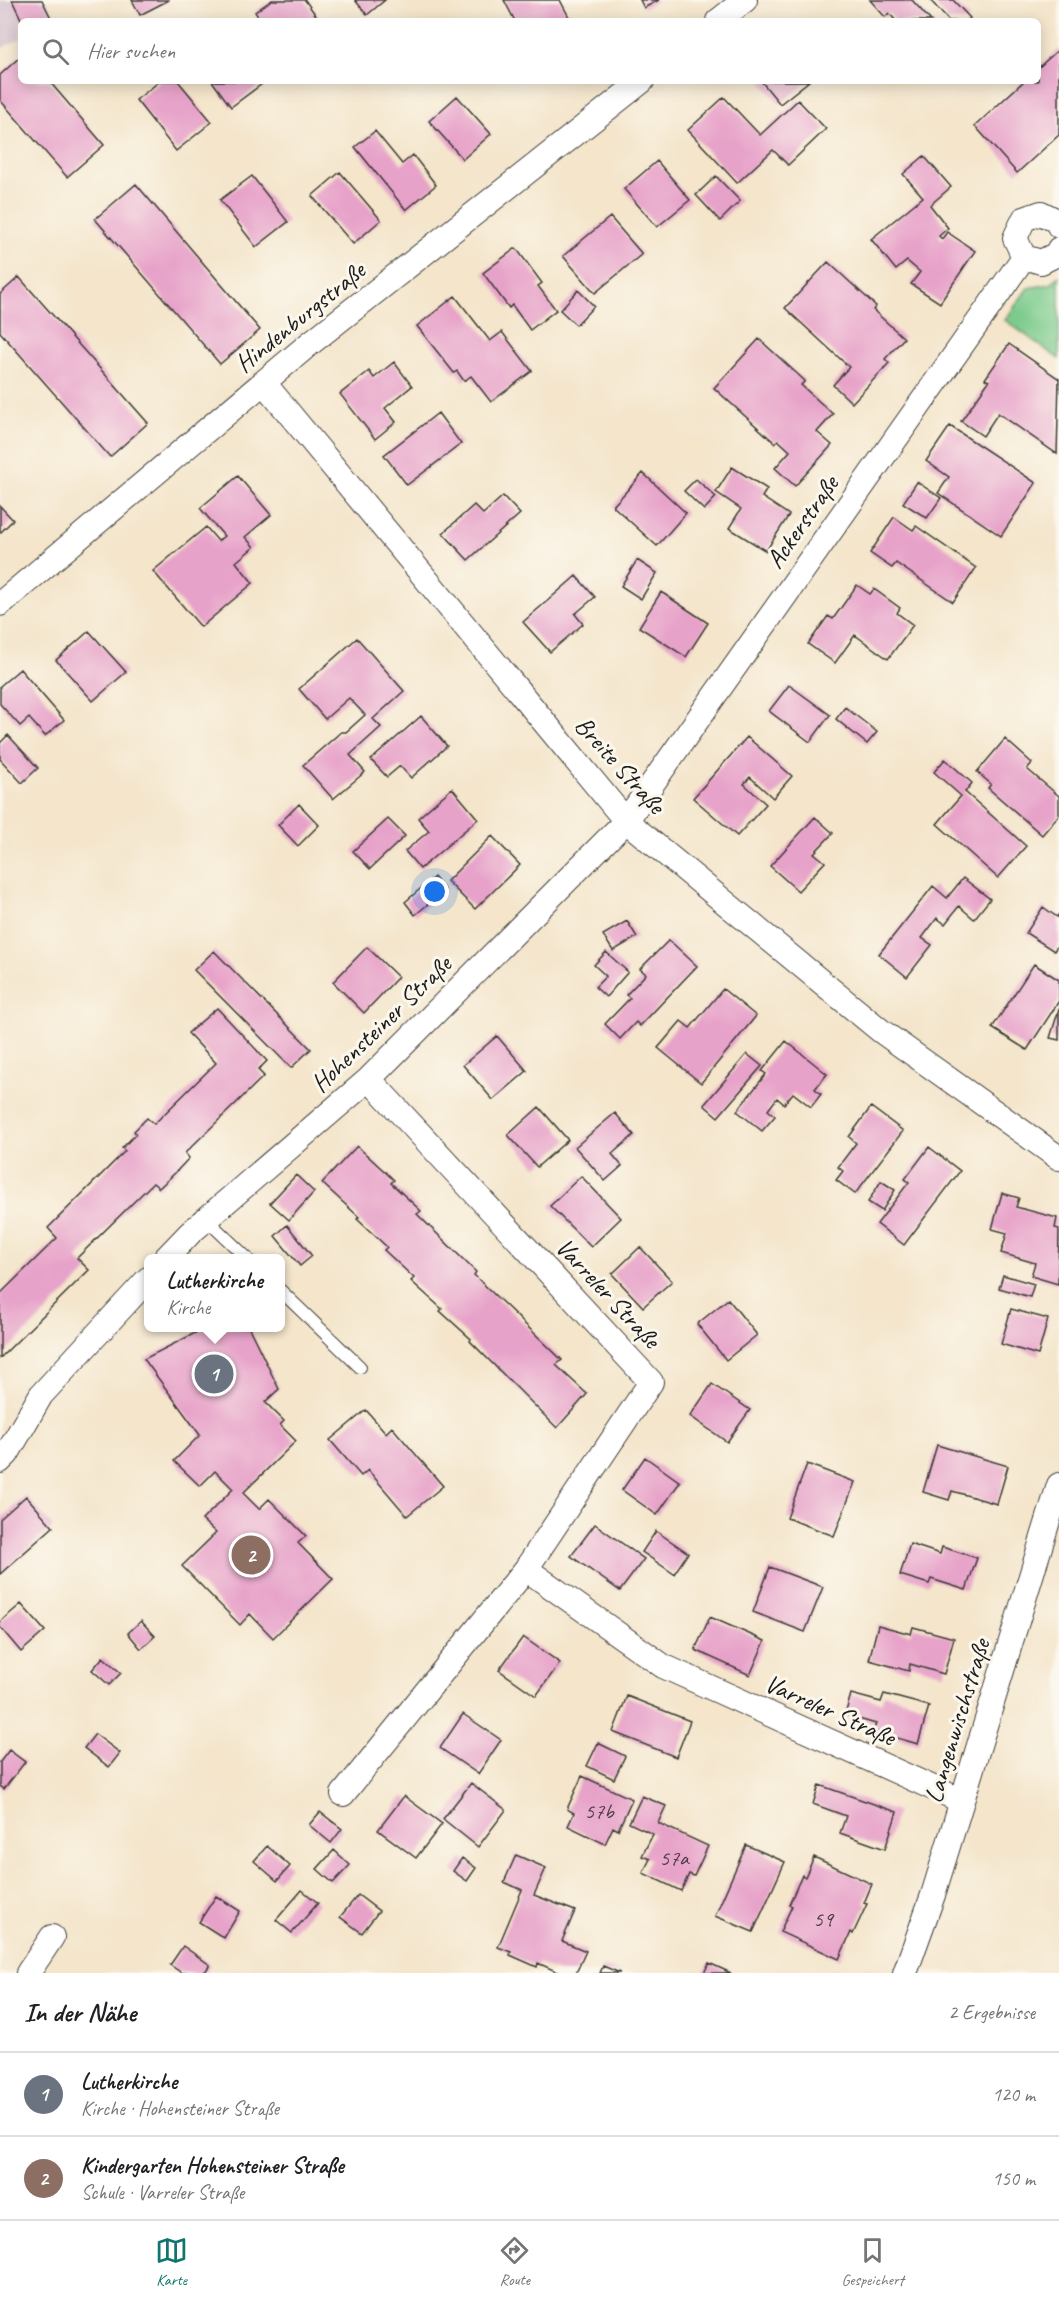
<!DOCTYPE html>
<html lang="de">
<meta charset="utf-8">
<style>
:root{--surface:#fff;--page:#f2f2f2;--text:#202124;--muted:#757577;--line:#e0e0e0;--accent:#0f766e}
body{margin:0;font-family:Caveat,sans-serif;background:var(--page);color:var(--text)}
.you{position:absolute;left:435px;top:892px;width:21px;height:21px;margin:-15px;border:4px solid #fff;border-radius:50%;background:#1a73e8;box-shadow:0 0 0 9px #1a73e833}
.badge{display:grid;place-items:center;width:39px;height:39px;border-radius:50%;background:var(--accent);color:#fff;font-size:20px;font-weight:700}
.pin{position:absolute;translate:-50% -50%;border:3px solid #fff;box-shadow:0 2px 6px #0006}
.popup{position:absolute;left:144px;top:1254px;width:141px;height:78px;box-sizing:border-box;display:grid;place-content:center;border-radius:9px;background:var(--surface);filter:drop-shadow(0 2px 4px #0005);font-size:20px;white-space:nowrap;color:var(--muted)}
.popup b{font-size:22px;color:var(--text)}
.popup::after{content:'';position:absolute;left:50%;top:100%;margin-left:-12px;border:12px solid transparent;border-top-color:var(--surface)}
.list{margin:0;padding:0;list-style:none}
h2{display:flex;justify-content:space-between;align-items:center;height:78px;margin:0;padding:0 24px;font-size:26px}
h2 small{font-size:20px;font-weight:400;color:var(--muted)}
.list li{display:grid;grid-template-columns:39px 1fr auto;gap:18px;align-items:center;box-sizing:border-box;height:84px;padding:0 24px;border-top:2px solid var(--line)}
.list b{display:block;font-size:22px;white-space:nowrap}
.list p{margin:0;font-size:20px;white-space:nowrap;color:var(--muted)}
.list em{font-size:20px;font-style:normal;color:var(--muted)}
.icon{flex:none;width:33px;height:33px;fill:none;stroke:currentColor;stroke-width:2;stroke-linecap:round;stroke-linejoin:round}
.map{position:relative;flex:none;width:1059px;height:1973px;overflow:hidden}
.search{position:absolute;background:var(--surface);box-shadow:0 3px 15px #0003;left:18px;right:18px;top:18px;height:66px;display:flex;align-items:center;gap:15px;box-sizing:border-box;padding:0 21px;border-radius:9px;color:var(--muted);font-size:22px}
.sheet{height:246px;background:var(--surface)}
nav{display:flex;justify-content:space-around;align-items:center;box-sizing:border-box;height:84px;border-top:2px solid var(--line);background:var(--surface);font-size:16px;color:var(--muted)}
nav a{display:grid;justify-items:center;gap:3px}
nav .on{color:var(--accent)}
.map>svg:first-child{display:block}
.industrial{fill:#d1bdca}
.green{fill:#7ccb8c;stroke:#4c7454;stroke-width:1.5}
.building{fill:#e7a2c9}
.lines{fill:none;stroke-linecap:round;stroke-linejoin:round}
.lane-casing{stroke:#3c3a36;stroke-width:14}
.street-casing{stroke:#3c3a36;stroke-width:26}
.lane{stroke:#fff;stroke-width:12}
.street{stroke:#fff;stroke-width:24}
.labels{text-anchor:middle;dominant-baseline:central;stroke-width:6;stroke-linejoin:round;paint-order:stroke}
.number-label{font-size:22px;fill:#4f3e47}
.street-label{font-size:26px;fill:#1c1c1c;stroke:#fbf7ec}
</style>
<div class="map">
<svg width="1059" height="1973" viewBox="0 0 1059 1973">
<rect width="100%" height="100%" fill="#fbf7ec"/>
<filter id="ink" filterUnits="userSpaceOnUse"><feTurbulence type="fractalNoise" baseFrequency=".0167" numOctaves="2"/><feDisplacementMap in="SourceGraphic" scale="12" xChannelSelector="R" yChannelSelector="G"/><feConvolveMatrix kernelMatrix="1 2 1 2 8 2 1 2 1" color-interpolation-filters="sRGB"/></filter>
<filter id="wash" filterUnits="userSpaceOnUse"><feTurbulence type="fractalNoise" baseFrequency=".008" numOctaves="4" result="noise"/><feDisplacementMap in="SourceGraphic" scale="24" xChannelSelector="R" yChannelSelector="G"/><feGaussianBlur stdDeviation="1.35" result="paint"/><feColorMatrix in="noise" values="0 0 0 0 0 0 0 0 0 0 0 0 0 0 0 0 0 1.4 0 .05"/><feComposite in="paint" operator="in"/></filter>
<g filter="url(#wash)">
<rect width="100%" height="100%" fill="#f4e5cb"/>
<path class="industrial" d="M0,0H46L56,19L52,21H21V38L0,49Z"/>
<path class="green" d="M1059,276V359L1005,320L1028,288L1051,284Z"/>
<g id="blocks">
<path class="building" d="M12,0H42L52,20L22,21Z
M132,0H169L140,15Z
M272,0H305L320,21H261L255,12Z
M355,0H385L367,15Z
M504,0H560L571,21H515Z
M640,0H659L644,8Z
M870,0H912L931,21H896L889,13L885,17Z
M930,0H953L970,18L967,21H949Z
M1059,49V135L1017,173L975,126L1024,81H1038V68Z
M21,56V81H49L104,145L67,177L0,100V75Z
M160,81H178L212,122L176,151L136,100Z
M212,81H266L231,107Z
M761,81H809L780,104Z
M457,96L491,134L463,159L429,121Z
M724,97L760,135L798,100L826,129L788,165L773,150L737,183L688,130Z
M375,131L402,164L413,155L436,185L406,210L355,147Z
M924,156L951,187L930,205L948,228L939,236L942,239L947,232L975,251L940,303L911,284L920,272L907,261L896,270L871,239L923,197L903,174Z
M657,161L690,200L657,227L624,189Z
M340,172L381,220L353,244L312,196Z
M252,176L288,222L256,247L220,200Z
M716,176L740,201L720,221L696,195Z
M136,184L260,330L220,364L95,219Z
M610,217L642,254L595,293L563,256Z
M516,248L542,283L538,286L556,310L530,330L512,305L509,308L483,273Z
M828,262L876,306L873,310L904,338L885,359L889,363L852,403L833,385L849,367L785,308Z
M19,277L148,423L110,457L0,332V294Z
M578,290L594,306L576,325L560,310Z
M455,296L490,341L502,332L532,371L491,402L471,376L464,381L457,371L454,373L417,326Z
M759,339L805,381L801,385L833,414L817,432L832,445L795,486L775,468L790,451L778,440L775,443L714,388Z
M1009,344L1059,379L1057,454L998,413L983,436L961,421L989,381L985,379Z
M394,362L412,386L385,408L396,422L375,439L340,394L369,371L374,378Z
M438,413L461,444L407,485L384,455Z
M950,426L1036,483L1001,536L938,493L949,477L926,461Z
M732,467L767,489L762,497L789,515L766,551L729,528L741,509L716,492Z
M643,473L686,513L657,546L613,506Z
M238,476L271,515L245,537L254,547L236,562L253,583L201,627L153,571L206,527L218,541L224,536L200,508Z
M696,479L716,497L704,510L684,491Z
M917,482L941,498L927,518L903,503Z
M503,496L520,514L468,560L443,533L474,505L483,514Z
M0,506L13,520L0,533Z
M894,517L913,530L916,526L976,568L953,602L896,563L892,568L870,553Z
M637,560L657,573L641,599L621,586Z
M576,576L595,597L575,614L583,624L550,652L523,622Z
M857,585L870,594L874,589L900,608L897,613L913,625L888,659L855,635L835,663L808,644L828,616L833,619Z
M661,592L708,623L686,657L639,627Z
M89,631L126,672L93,701L56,660Z
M357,638L404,691L373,719L381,727L350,755L365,772L333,799L303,765L341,732H346L365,715L349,698L325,719L299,689Z
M20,669L64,720L45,736L29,718L20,726L0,704V686Z
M789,685L830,715L810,742L769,711Z
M845,707L877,732L867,744L836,719Z
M421,716L447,746L411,778L400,766L387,777L371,760Z
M8,735L38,768L22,783L0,759V743Z
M747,737L792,776L773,798L750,777L744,784L766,804L737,836L693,798Z
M1005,739L1032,763L1027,769L1059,796V815L1042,835L988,788L991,784L977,772Z
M945,759L972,783L965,792L1026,846L998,878L937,824L961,796L934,772Z
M452,788L478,819L420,869L405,851L429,831L418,818Z
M299,804L319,825L298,846L278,825Z
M815,817L833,833L814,853L825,862L798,891L770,866Z
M388,819L405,836L370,869L353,851Z
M492,836L520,865L475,909L447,881Z
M434,877L445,890L415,915L405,902Z
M963,878L990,899L974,919L959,906L945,924L937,918L922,938L932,945L907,977L879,954L933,886L947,898Z
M1043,907L1057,917L1059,914V943L1054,951L1026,933Z
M627,921L637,937L613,951L603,935Z
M669,940L697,966L640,1026L636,1022L620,1039L605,1024L630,998L626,995L646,974L640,969Z
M367,947L398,977L364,1013L333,982Z
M214,951L311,1049L291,1068L194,970Z
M606,952L628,972L606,997L595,987L606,976L594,965Z
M1034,964L1059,980V1001L1027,1050L992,1028Z
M723,989L756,1016L701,1083L658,1048L681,1021L690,1028Z
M217,1008L267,1061L258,1070L264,1076L185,1153L189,1158L175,1173L159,1188L153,1183L77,1258L89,1270L0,1358V1294L57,1238L48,1228L125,1151L122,1148L136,1134L134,1131L147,1118L154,1124L216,1063L188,1033Z
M1059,1009V1040L1050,1038Z
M497,1036L527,1071L493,1100L463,1065Z
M786,1041L827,1074L815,1089L821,1094L811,1107L793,1093L784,1104L777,1098L768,1110L775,1116L762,1131L737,1111L766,1074L762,1071Z
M747,1054L762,1066L718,1117L704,1105Z
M539,1107L568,1140L537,1167L508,1135Z
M871,1107L903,1131L855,1194L836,1180L843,1171L838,1167L856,1143L849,1137Z
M615,1113L634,1135L612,1154L622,1166L605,1181L575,1147Z
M357,1146L394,1180L391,1183L421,1211L417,1214L476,1272L474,1275L562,1360L556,1365L587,1394L557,1428L470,1341L471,1339L440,1311L442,1309L411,1281L414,1278L384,1250L387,1247L357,1219L359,1217L322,1183Z
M929,1147L960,1171L904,1245L877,1224L909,1182L905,1179Z
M296,1175L314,1192L289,1220L270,1203Z
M581,1176L621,1218L591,1247L550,1206Z
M881,1181L895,1190L882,1211L868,1202Z
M1002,1193L1019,1198L1016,1207L1057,1218L1055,1228L1059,1229L1058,1284L1031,1276L1035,1263L1001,1253L1007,1233L992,1229Z
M287,1225L312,1256L300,1266L275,1236Z
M640,1247L672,1281L643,1307L612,1274Z
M1003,1275L1034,1284L1030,1297L999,1288Z
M728,1299L757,1335L726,1360L697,1324Z
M1011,1309L1048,1319L1038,1355L1001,1344Z
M205,1328H249L279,1389L265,1402L284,1421L280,1425L296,1441L243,1493L259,1509L269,1499L306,1536L298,1543L333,1579L273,1638L250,1614L240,1625L182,1566L216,1533L202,1520L233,1489L215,1471L200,1486L174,1461L200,1435L144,1359Z
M712,1384L750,1410L727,1442L690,1416Z
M366,1410L386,1433L392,1427L443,1486L407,1516L368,1470L361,1476L330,1440Z
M937,1445L1008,1466L997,1504L952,1491L949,1500L923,1492Z
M645,1457L680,1482L657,1515L622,1490Z
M807,1464L855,1482L834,1536L787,1518Z
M26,1496L53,1527L0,1574V1519Z
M595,1524L644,1559L620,1591L571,1556Z
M656,1531L688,1553L674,1574L642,1552Z
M910,1544L940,1554L942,1547L977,1558L966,1590L931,1579L929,1584L900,1575Z
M770,1567L823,1587L805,1632L753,1612Z
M21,1604L45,1631L21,1652L0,1627V1622Z
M710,1617L765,1641L750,1675L695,1650Z
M141,1621L155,1636L141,1649L128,1633Z
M878,1625L911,1634L913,1627L954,1638L944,1674L910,1664L909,1671L869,1660Z
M523,1637L560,1663L536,1696L499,1670Z
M103,1657L121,1673L109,1685L92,1670Z
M851,1694L881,1702L884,1694L929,1706L918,1744L873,1731L876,1724L845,1715Z
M627,1696L690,1721L676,1757L613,1732Z
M463,1714L501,1740L478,1774L440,1748Z
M95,1734L120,1753L109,1767L84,1748Z
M598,1743L625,1756L614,1779L587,1766Z
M9,1750L25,1762L4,1789L0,1786V1762Z
M582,1776L632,1799L618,1830L613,1827L605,1844L568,1826L574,1813L567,1809Z
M471,1783L506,1810L478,1847L443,1819Z
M819,1785L897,1812L885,1849L840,1833L846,1816L813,1804Z
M404,1796L442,1824L416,1858L378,1830Z
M642,1796L666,1806L658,1823L708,1846L694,1876L689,1874L681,1891L643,1873L650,1859L642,1856L653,1834L629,1823Z
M320,1812L342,1829L331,1843L309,1825Z
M746,1845L785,1862L753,1932L715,1916Z
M267,1846L290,1866L277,1881L254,1861Z
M334,1850L350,1865L333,1883L317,1869Z
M516,1855L546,1868L534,1895L575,1911L562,1941L586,1951L576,1973H560L538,1963L537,1967L510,1955L511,1952L498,1947L522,1890L504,1882Z
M814,1857L872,1884L864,1903L867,1904L853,1934L851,1932L839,1959L780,1932L792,1906L789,1905L802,1875L805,1877Z
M462,1858L476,1868L467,1881L453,1871Z
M302,1890L318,1903L292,1933L276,1920Z
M358,1895L379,1911L362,1933L340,1917Z
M216,1896L240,1911L224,1938L199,1922Z
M183,1946L210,1965L204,1973H182L170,1965Z
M709,1963L731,1973H704Z
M603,1966L620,1973H600Z"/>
</g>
</g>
<g filter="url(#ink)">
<use href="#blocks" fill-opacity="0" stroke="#3c3a36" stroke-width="1.5"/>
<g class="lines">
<g class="lane-casing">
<path id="lane" d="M206,1219L247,1258
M280,1290L360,1367"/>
</g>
<g class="street-casing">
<path id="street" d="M718,21L745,0
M1059,226L1057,221L1041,213L1024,219L1015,238L1024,257L1041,262L1057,254L1059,249
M264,383L626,821L881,1031L1059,1158
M0,604L308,345L642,81
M166,1258L190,1233L369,1079L626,821L1024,257
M0,1461L7,1454L41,1395L148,1279
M526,1569L663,1666L962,1801
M343,1794L526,1569L651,1382L369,1079
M28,1973L52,1937
M905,1973L933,1895L1059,1485"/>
</g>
<use href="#lane" class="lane"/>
<use href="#street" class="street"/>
</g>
</g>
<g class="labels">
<g class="number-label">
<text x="599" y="1811">57b</text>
<text x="674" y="1858">57a</text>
<text x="823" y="1919">59</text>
</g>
<g class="street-label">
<text transform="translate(300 317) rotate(-39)">Hindenburgstraße</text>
<text transform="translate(802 522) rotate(-55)">Ackerstraße</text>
<text transform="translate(620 765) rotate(48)">Breite Straße</text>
<text transform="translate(381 1024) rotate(-44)">Hohensteiner Straße</text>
<text transform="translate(608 1293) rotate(47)">Varreler Straße</text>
<text transform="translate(830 1710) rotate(24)">Varreler Straße</text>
<text transform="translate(957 1721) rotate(-73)">Langenwischstraße</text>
</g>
</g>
</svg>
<div class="you"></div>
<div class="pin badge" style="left:214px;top:1374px;background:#6b7280">1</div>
<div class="popup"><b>Lutherkirche</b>Kirche</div>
<div class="pin badge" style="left:251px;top:1555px;background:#8d6e63">2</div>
<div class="search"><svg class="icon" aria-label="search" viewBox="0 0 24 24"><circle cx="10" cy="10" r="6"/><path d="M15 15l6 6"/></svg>Hier suchen</div>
</div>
<section class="sheet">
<h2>In der Nähe<small>2 Ergebnisse</small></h2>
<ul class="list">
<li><span class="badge" style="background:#6b7280">1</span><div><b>Lutherkirche</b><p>Kirche · Hohensteiner Straße</p></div><em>120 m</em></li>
<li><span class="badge" style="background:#8d6e63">2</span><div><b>Kindergarten Hohensteiner Straße</b><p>Schule · Varreler Straße</p></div><em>150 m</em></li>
</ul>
</section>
<nav>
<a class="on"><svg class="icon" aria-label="map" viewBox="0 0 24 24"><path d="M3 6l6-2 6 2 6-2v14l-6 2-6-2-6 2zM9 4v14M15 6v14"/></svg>Karte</a>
<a><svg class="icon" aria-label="directions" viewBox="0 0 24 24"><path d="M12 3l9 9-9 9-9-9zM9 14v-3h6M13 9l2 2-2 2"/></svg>Route</a>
<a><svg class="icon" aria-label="saved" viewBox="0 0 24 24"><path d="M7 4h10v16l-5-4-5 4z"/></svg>Gespeichert</a>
</nav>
